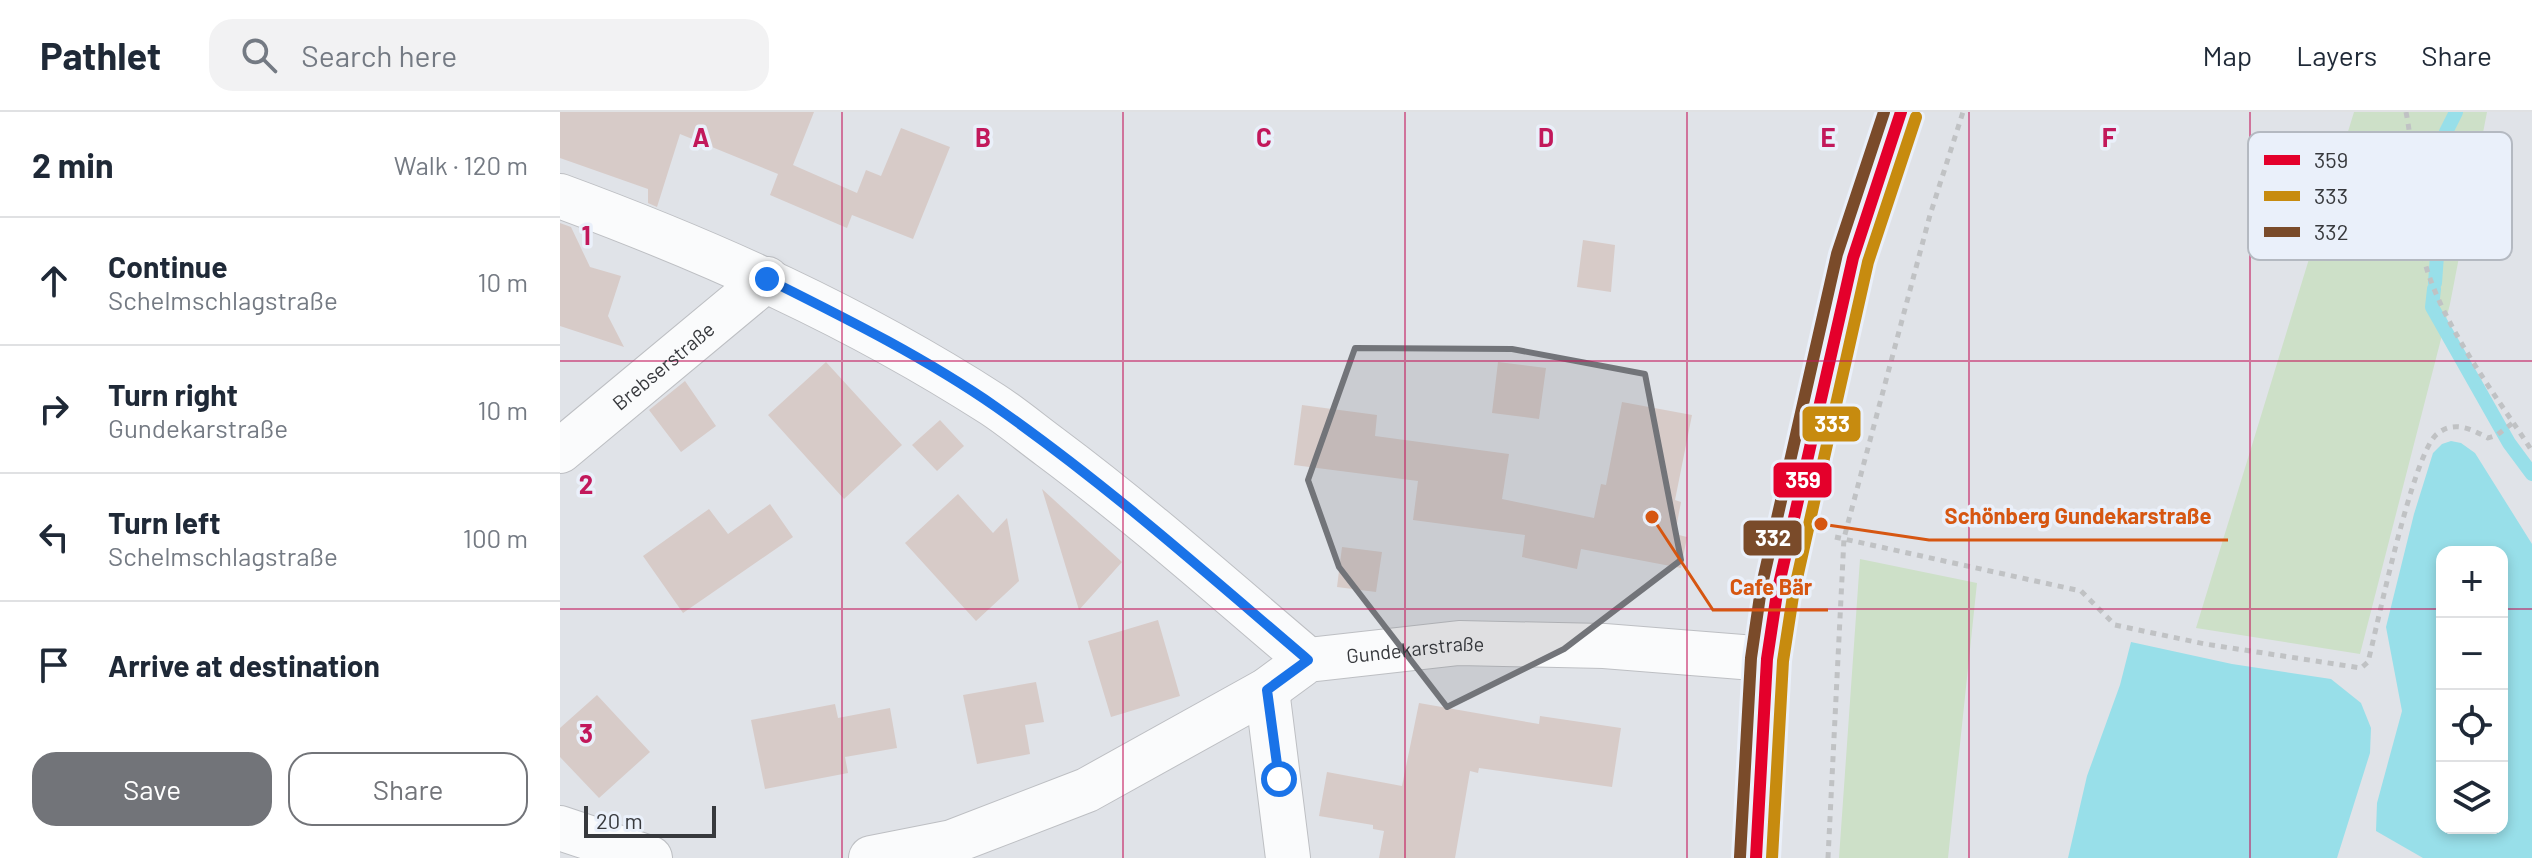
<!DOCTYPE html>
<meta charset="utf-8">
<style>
:root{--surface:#fff;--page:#f2f2f3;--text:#1f2937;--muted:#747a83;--line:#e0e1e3;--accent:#727479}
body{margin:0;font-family:Barlow,sans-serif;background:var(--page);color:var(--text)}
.controls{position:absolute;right:24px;bottom:24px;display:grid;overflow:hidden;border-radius:16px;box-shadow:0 4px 12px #0003}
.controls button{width:72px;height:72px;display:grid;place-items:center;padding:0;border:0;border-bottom:2px solid var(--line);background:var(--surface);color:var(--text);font:40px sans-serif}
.scale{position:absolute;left:24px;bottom:20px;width:132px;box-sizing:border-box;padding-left:8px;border:4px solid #37393d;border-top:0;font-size:22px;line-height:28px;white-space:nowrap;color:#37393d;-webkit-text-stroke:6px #eaf0fa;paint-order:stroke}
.stop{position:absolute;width:24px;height:24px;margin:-18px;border:6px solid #1a73e8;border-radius:50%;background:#fff}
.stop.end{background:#1a73e8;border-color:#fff;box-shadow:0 2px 8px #0008}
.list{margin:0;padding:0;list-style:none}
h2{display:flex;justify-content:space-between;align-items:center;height:104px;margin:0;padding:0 32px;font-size:34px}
h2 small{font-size:26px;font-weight:400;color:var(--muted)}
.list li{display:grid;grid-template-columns:52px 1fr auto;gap:24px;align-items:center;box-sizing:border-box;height:128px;padding:0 32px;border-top:2px solid var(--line)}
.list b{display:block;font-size:30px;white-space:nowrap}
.list p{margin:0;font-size:26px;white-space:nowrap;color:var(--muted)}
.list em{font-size:26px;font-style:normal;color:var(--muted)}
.actions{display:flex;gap:16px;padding:24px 32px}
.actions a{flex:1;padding:18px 0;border:2px solid var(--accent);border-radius:24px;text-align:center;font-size:28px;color:var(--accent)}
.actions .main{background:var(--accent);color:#fff}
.icon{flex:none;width:44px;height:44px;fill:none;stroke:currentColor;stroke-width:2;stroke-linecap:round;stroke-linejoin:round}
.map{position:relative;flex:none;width:1972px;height:746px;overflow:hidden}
header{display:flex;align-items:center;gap:48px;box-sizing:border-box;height:112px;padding:0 40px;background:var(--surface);border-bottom:2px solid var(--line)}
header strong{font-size:38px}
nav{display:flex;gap:44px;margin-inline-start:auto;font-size:28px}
.search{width:560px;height:72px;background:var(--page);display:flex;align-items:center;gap:20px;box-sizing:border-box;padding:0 28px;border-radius:24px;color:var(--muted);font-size:30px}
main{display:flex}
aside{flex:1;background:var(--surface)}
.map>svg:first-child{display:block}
.green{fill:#cde0c8}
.water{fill:#98dfe9;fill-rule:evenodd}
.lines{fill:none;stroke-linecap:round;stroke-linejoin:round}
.stream{stroke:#98dfe9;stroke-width:14}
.building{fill:#d7cbc8}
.minor-casing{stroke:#bdbfc3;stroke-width:46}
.path{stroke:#c0c2c4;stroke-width:5;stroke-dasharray:6 6;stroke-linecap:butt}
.minor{stroke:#fafbfc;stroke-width:44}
.bus-1-casing{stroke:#eaf0fa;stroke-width:18}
.bus-2-casing{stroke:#eaf0fa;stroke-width:18}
.bus-3-casing{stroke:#eaf0fa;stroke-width:18}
.bus-1{stroke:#e4002b;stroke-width:12}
.bus-2{stroke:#c78b0f;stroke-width:12}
.bus-3{stroke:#7a4b2a;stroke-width:12}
.route{stroke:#1a73e8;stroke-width:10}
.marked{fill:#727479;fill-opacity:0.2;stroke:#727479;stroke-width:6;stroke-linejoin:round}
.grid{fill:none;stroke:#c2185b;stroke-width:2;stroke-opacity:0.55}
.labels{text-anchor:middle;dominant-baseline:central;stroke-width:7;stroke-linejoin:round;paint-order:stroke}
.street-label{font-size:20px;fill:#37393d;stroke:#eaf0fa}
.key{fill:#eaf0fa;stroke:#b4b9c1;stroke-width:2}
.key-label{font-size:22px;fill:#37393d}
.grid-label{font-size:26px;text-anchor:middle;font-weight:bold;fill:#c2185b;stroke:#eaf0fa;stroke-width:7;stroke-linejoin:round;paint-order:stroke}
.leader{fill:none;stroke:#d65611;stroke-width:3}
.callout-dot{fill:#d65611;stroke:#eaf0fa;stroke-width:3}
.callout-label{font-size:22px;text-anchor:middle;font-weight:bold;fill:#d65611;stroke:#eaf0fa;stroke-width:7;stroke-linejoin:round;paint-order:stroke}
.line-badge{stroke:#eaf0fa;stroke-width:3}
.badge-label{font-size:22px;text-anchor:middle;font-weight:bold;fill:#fff}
</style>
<header>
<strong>Pathlet</strong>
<div class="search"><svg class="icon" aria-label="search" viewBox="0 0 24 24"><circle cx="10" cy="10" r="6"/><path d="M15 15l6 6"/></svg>Search here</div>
<nav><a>Map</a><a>Layers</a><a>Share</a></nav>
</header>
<main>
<aside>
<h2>2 min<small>Walk · 120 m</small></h2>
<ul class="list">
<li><svg class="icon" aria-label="ahead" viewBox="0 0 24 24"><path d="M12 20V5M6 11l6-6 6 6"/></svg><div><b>Continue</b><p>Schelmschlagstraße</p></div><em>10 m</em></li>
<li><svg class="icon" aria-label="right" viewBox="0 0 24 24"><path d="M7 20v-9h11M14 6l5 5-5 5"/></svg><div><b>Turn right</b><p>Gundekarstraße</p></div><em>10 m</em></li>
<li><svg class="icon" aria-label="left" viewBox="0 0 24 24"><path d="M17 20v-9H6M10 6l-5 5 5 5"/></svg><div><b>Turn left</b><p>Schelmschlagstraße</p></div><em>100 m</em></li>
<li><svg class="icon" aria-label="arrive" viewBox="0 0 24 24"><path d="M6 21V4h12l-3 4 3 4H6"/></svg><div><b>Arrive at destination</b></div></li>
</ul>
<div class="actions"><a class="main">Save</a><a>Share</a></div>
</aside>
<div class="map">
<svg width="1972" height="746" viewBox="0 0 1972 746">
<rect width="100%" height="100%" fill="#e0e3e8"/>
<path class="green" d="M1794,0H1927L1890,192L1800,542L1636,516Z
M1300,447L1417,471L1388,746H1279Z"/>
<path class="water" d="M1891,329L1901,331L1915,341L1972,432V746H1863L1816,719L1817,691L1842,599L1826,515L1854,402L1873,341L1882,332ZM1942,440V716H1882V440Z
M1571,530L1672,552L1771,567L1801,591L1811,616L1810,641L1777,746H1508L1527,664L1560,573Z"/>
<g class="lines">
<path class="stream" d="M1875,171L1886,20L1896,0
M1874,177L1872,195L1949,331L1972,362"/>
</g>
<path class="building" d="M0,0H254L233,53L297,81L306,58L321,64L341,16L390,35L353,127L292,103L287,116L210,83L218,62L120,22L97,95L88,91V77L0,46Z
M0,111L11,115L30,155L61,164L48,204L64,235L0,214Z
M1023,128L1055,133L1051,180L1017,175Z
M266,250L342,333L284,387L208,303Z
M938,250L986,256L979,307L932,301Z
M125,269L156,314L121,340L89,298Z
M1062,290L1132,303L1115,388L1121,390L1115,422L1127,425L1121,456L1021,437L1017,457L962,445L965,423L853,408L858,369L734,353L742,293L817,303L815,324L949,342L942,387L1034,406L1041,372L1046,373Z
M380,308L404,334L377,359L352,333Z
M482,377L562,450L519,498Z
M398,382L433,421L447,406L459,469L416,509L345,431Z
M210,392L233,425L123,501L83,444L149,397L168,422Z
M782,435L822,440L816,480L777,475Z
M598,508L620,584L551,605L528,529Z
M476,570L484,610L465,613L470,642L417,652L403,583Z
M37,583L90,640L39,686L0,645V616Z
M859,591L979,612L980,604L1061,616L1052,675L919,656L918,661L910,659L895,746H819L824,719L813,717V713L759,704L767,660L842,674Z
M275,592L278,606L330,596L337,636L285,645L288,661L205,677L191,608Z"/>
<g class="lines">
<g class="minor-casing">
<g id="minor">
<path d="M0,84C152,140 295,204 432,292C452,305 471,321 490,335C580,402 663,476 748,548"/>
<path id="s1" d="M0,339L207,167"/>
<path d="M707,578L728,746"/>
<path d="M0,716L90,746"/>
<path id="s2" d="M311,746L392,730L527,678L707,578L748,548L899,531L1044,534L1207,547"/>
<path d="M1196,746L1207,547L1217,481L1293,146L1341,0"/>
</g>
</g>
<path class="path" d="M1846,0C1855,44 1852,90 1861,134C1874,204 1934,280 1972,339
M1275,425L1521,479L1555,513L1645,532L1801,556L1808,550C1818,511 1853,341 1877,322C1894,308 1911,317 1928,326L1937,323L1954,310
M1268,746L1284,426L1370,103L1403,0"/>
<use href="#minor" class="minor"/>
<g class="bus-1-casing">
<path id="bus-1" d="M1196,746L1207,547L1217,481L1293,146L1341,0"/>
</g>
<g class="bus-2-casing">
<path id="bus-2" d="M1212,746L1223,549L1233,484L1308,150L1356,5"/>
</g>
<g class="bus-3-casing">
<path id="bus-3" d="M1180,745L1191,546L1201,477L1277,142L1324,0"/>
</g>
<use href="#bus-1" class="bus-1"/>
<use href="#bus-2" class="bus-2"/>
<use href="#bus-3" class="bus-3"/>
</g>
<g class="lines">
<path class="route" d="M207,167C285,206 364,245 436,295C546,372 646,461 748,548L707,578L719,667"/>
</g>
<path class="marked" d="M795,236L952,237L1085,262L1121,448L1004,537L887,595L779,455L748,368Z"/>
<path class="grid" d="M282,0V746M563,0V746M845,0V746M1127,0V746M1409,0V746M1690,0V746M0,249H1972M0,497H1882M1942,497H1972"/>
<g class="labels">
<g class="street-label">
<text stroke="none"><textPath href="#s1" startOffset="134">Brebserstraße</textPath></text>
<text stroke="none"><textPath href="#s2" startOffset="592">Gundekarstraße</textPath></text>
</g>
</g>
<rect x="1688" y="20" width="264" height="128" rx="12" class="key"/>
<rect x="1704" y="43" width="36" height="10" fill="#e4002b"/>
<rect x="1704" y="79" width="36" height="10" fill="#c78b0f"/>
<rect x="1704" y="115" width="36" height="10" fill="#7a4b2a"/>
<g class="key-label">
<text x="1754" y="56">359</text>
<text x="1754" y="92">333</text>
<text x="1754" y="128">332</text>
</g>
<g class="grid-label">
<text x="141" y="35">A</text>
<text x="423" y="35">B</text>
<text x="704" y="35">C</text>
<text x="986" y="35">D</text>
<text x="1268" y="35">E</text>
<text x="1549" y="35">F</text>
<text x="26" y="133">1</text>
<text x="26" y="382">2</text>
<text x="26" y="631">3</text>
</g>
<path class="leader" d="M1261 412L1369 428H1668M1092 405L1153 498H1268"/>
<g class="callout-dot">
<circle cx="1261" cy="412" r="8"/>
<circle cx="1092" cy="405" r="8"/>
</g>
<g class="callout-label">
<text x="1518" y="412">Schönberg Gundekarstraße</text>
<text x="1211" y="483">Cafe Bär</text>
</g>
<g class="line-badge">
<rect x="1241" y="293" width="61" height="38" rx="8" fill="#c78b0f"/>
<rect x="1212" y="349" width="61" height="38" rx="8" fill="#e4002b"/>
<rect x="1182" y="407" width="61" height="38" rx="8" fill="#7a4b2a"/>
</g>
<g class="badge-label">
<text x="1272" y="320">333</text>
<text x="1243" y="376">359</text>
<text x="1213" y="434">332</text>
</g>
</svg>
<div class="controls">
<button>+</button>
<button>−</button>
<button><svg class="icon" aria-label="locate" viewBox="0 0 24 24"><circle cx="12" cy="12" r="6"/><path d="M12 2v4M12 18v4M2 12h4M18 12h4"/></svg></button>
<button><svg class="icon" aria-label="layers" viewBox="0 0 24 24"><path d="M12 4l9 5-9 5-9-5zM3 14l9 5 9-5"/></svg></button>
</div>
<div class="scale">20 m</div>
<div class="stop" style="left:719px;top:667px"></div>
<div class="stop end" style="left:207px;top:167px"></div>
</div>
</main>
